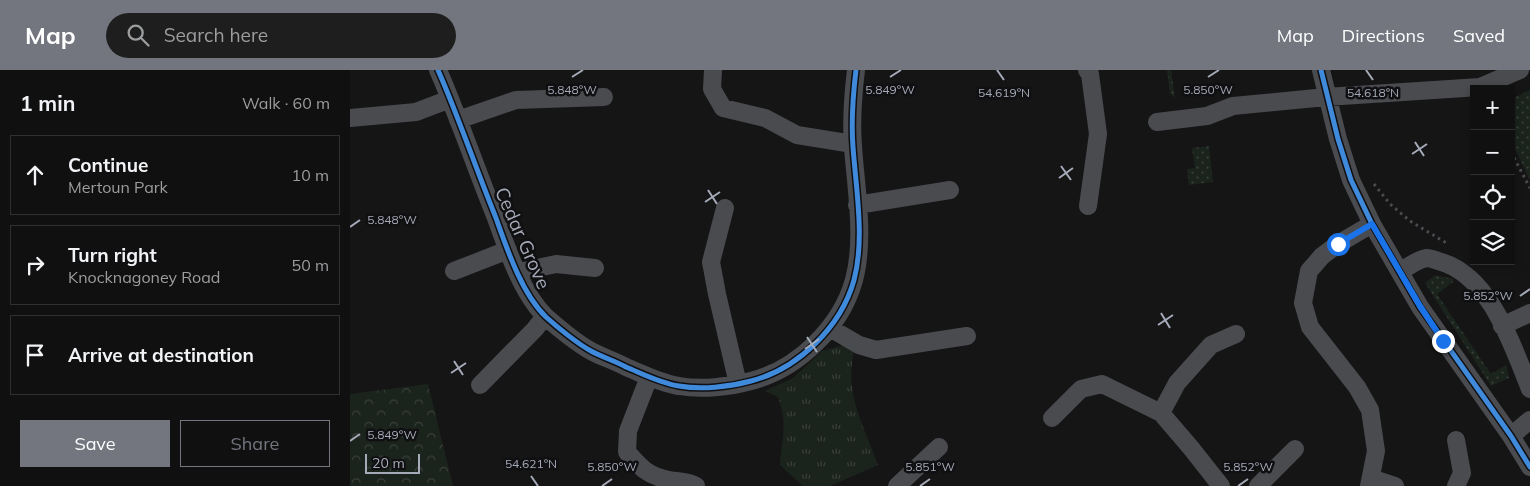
<!DOCTYPE html>
<meta charset="utf-8">
<style>
:root{--surface:#101010;--page:#1e1e1e;--text:#f1f3f6;--muted:#9c9d9f;--line:#303030;--accent:#73767f}
body{margin:0;font-family:Mulish,sans-serif;background:var(--page);color:var(--text)}
.controls{position:absolute;right:15px;top:15px;display:grid;overflow:hidden;border-radius:0px;box-shadow:0 2px 8px #0003}
.controls button{width:45px;height:45px;display:grid;place-items:center;padding:0;border:0;border-bottom:1px solid var(--line);background:var(--surface);color:var(--text);font:25px sans-serif}
.scale{position:absolute;left:15px;bottom:12px;width:55px;box-sizing:border-box;padding-left:5px;border:2px solid #a5aab8;border-top:0;font-size:14px;line-height:18px;white-space:nowrap;color:#a5aab8;-webkit-text-stroke:4px #100f11;paint-order:stroke}
.stop{position:absolute;width:15px;height:15px;margin:-11px;border:4px solid #1a73e8;border-radius:50%;background:#fff}
.stop.end{background:#1a73e8;border-color:#fff;box-shadow:0 1px 5px #0008}
.list{margin:0;padding:0;list-style:none}
h2{display:flex;justify-content:space-between;align-items:center;height:65px;margin:0;padding:0 20px;font-size:21px}
h2 small{font-size:16px;font-weight:400;color:var(--muted)}
.list li{display:grid;grid-template-columns:32px 1fr auto;gap:15px;align-items:center;box-sizing:border-box;height:80px;margin:0 10px 10px;padding:0 10px;border:1px solid var(--line);border-radius:0px}
.list b{display:block;font-size:19px;white-space:nowrap}
.list p{margin:0;font-size:16px;white-space:nowrap;color:var(--muted)}
.list em{font-size:16px;font-style:normal;color:var(--muted)}
.actions{display:flex;gap:10px;padding:15px 20px}
.actions a{flex:1;padding:11px 0;border:1px solid var(--accent);border-radius:0px;text-align:center;font-size:18px;color:var(--accent)}
.actions .main{background:var(--accent);color:#fff}
.icon{flex:none;width:28px;height:28px;fill:none;stroke:currentColor;stroke-width:2;stroke-linecap:round;stroke-linejoin:round}
.map{position:relative;flex:none;width:1180px;height:416px;overflow:hidden}
header{display:flex;align-items:center;gap:30px;box-sizing:border-box;height:70px;padding:0 25px;background:var(--accent);color:#fff}
header strong{font-size:24px}
nav{display:flex;gap:28px;margin-inline-start:auto;font-size:18px}
.search{width:350px;height:45px;background:var(--page);display:flex;align-items:center;gap:12px;box-sizing:border-box;padding:0 18px;border-radius:28px;color:var(--muted);font-size:19px}
main{display:flex}
aside{flex:1;background:var(--surface)}
.map>svg:first-child{display:block}
.grass{fill:url(#grass-dots)}
.forest{fill:url(#forest-crowns)}
.park{fill:url(#park-tufts)}
.lines{fill:none;stroke-linecap:round;stroke-linejoin:round}
.path{stroke:#4b4c50;stroke-width:3;stroke-dasharray:2.5 4;stroke-linecap:butt}
.minor{stroke:#494b4f;stroke-width:18}
.cycleway-casing{stroke:#100f11;stroke-width:8}
.cycleway{stroke:#408adc;stroke-width:5}
.route{stroke:#1a73e8;stroke-width:6}
.ticks{fill:none;stroke:#a5aab8;stroke-width:2}
.labels{text-anchor:middle;dominant-baseline:central;stroke-width:5;stroke-linejoin:round;paint-order:stroke}
.street-label{font-size:19px;fill:#a5aab8;stroke:#100f11}
.ticks-label{font-size:12px;text-anchor:middle;fill:#a5aab8;stroke:#100f11;stroke-width:5;stroke-linejoin:round;paint-order:stroke}
</style>
<header>
<strong>Map</strong>
<div class="search"><svg class="icon" aria-label="search" viewBox="0 0 24 24"><circle cx="10" cy="10" r="6"/><path d="M15 15l6 6"/></svg>Search here</div>
<nav><a>Map</a><a>Directions</a><a>Saved</a></nav>
</header>
<main>
<aside>
<h2>1 min<small>Walk · 60 m</small></h2>
<ul class="list">
<li><svg class="icon" aria-label="ahead" viewBox="0 0 24 24"><path d="M12 20V5M6 11l6-6 6 6"/></svg><div><b>Continue</b><p>Mertoun Park</p></div><em>10 m</em></li>
<li><svg class="icon" aria-label="right" viewBox="0 0 24 24"><path d="M7 20v-9h11M14 6l5 5-5 5"/></svg><div><b>Turn right</b><p>Knocknagoney Road</p></div><em>50 m</em></li>
<li><svg class="icon" aria-label="arrive" viewBox="0 0 24 24"><path d="M6 21V4h12l-3 4 3 4H6"/></svg><div><b>Arrive at destination</b></div></li>
</ul>
<div class="actions"><a class="main">Save</a><a>Share</a></div>
</aside>
<div class="map">
<svg width="1180" height="416" viewBox="0 0 1180 416">
<defs>
<pattern id="grass-dots" width="8" height="8" patternUnits="userSpaceOnUse" patternTransform="scale(1.25)"><rect width="8" height="8" fill="#1b231d"/><path d="M2 2h.1M6 6h.1" fill="none" stroke="#39403c" stroke-width="1.8" stroke-linecap="round"/></pattern>
<pattern id="forest-crowns" width="20" height="18" patternUnits="userSpaceOnUse" patternTransform="scale(1.25)"><rect width="20" height="18" fill="#1b231d"/><path d="M2 6a3 3 0 1 1 6 0M12 15a3 3 0 1 1 6 0" fill="none" stroke="#39403c"/></pattern>
<pattern id="park-tufts" width="24" height="20" patternUnits="userSpaceOnUse" patternTransform="scale(1.25)"><rect width="24" height="20" fill="#1b231d"/><path d="M3 7l-1-3M5 7V3M7 7l1-3M15 17l-1-3M17 17v-4M19 17l1-3" fill="none" stroke="#39403c"/></pattern>
</defs>
<rect width="100%" height="100%" fill="#151516"/>
<path class="grass" d="M817,0H821L825,28L820,23Z
M1180,20V111L1161,70V29Z
M859,76L863,112L839,115L837,99L845,98L842,78Z
M1085,205L1103,209V212L1087,224L1141,304L1156,295L1159,308L1141,316L1075,213Z"/>
<path class="forest" d="M78,314L103,416H0V324Z"/>
<path class="park" d="M494,275L504,281C494,324 514,356 528,395L480,416H453L430,395C432,367 438,354 428,327L415,321L443,308L472,281Z"/>
<g class="lines">
<path class="path" d="M1161,82L1180,118
M1024,114L1040,134L1060,151L1098,174"/>
<path class="minor" d="M88,0C109,48 126,99 146,148C157,179 172,224 196,247C207,257 228,274 241,281C252,287 265,291 276,297C293,304 310,313 329,316C351,320 379,317 401,311C448,299 491,257 504,210C515,169 506,119 503,77C501,52 503,25 506,0
M363,0L362,19L373,38L415,48L447,65L503,74
M737,0L740,4L748,64L738,136
M971,0L988,69L1001,110L1022,154L1070,237L1161,366L1180,397
M0,48L66,42L100,29
M108,50L166,30L254,27
M807,52L857,46L883,36L976,27L1130,17L1170,0
M507,135L600,120
M375,138L361,192L367,224L388,314
M104,201L158,180
M168,202L206,194L245,198
M1050,202C1057,197 1068,189 1077,188C1080,188 1085,190 1088,191C1140,204 1162,275 1180,319
M1152,256L1180,243
M480,258L509,275L526,280L617,266
M299,307L278,361L277,382C291,398 298,406 319,410C329,412 338,411 346,416
M130,315L185,259L195,246
M702,348L731,319L752,314L811,343
M1161,366L1180,350
M1106,370L1112,403L1106,416
M1021,408L1045,416
M547,416L589,377
M871,416L841,378L811,343L827,313L861,275L886,264
M908,416L945,379
M1019,416L1026,381L1020,340L1007,317L960,257L953,233L959,201L972,186L988,174L1022,154"/>
<g class="cycleway-casing">
<path id="cycleway" d="M88,0C109,48 126,99 146,148C157,179 172,224 196,247C207,257 228,274 241,281C252,287 265,291 276,297C293,304 310,313 329,316C351,320 379,317 401,311C448,299 491,257 504,210C515,169 506,119 503,77C501,52 503,25 506,0
M971,0L988,69L1001,110L1022,154L1070,237L1161,366L1180,397"/>
</g>
<use href="#cycleway" class="cycleway"/>
</g>
<g class="lines">
<path class="route" d="M988,174L1022,154L1070,236L1093,271"/>
</g>
<path class="ticks" d="M647,0L654,10M1016,0L1023,10M222,7L233,0M540,7L551,0M858,7L869,0M1065,72L1074,86M1062,84L1077,74M711,96L721,110M709,108L723,98M358,120L367,134M355,132L370,122M0,157L10,150M1170,226L1180,219M811,243L820,258M808,255L823,245M457,267L467,282M455,279L469,269M104,291L113,305M101,303L116,293M0,371L10,364M181,406L188,416M252,416L262,409M570,416L580,409M888,416L898,409"/>
<g class="labels">
<g class="street-label">
<text transform="translate(173 168) rotate(66)">Cedar Grove</text>
</g>
</g>
<g class="ticks-label">
<text x="222" y="24">5.848°W</text>
<text x="540" y="24">5.849°W</text>
<text x="858" y="24">5.850°W</text>
<text x="654" y="27">54.619°N</text>
<text x="1023" y="27">54.618°N</text>
<text x="42" y="154">5.848°W</text>
<text x="1138" y="230">5.852°W</text>
<text x="42" y="369">5.849°W</text>
<text x="181" y="398">54.621°N</text>
<text x="262" y="401">5.850°W</text>
<text x="580" y="401">5.851°W</text>
<text x="898" y="401">5.852°W</text>
</g>
</svg>
<div class="controls">
<button>+</button>
<button>−</button>
<button><svg class="icon" aria-label="locate" viewBox="0 0 24 24"><circle cx="12" cy="12" r="6"/><path d="M12 2v4M12 18v4M2 12h4M18 12h4"/></svg></button>
<button><svg class="icon" aria-label="layers" viewBox="0 0 24 24"><path d="M12 4l9 5-9 5-9-5zM3 14l9 5 9-5"/></svg></button>
</div>
<div class="scale">20 m</div>
<div class="stop" style="left:988px;top:174px"></div>
<div class="stop end" style="left:1093px;top:271px"></div>
</div>
</main>
